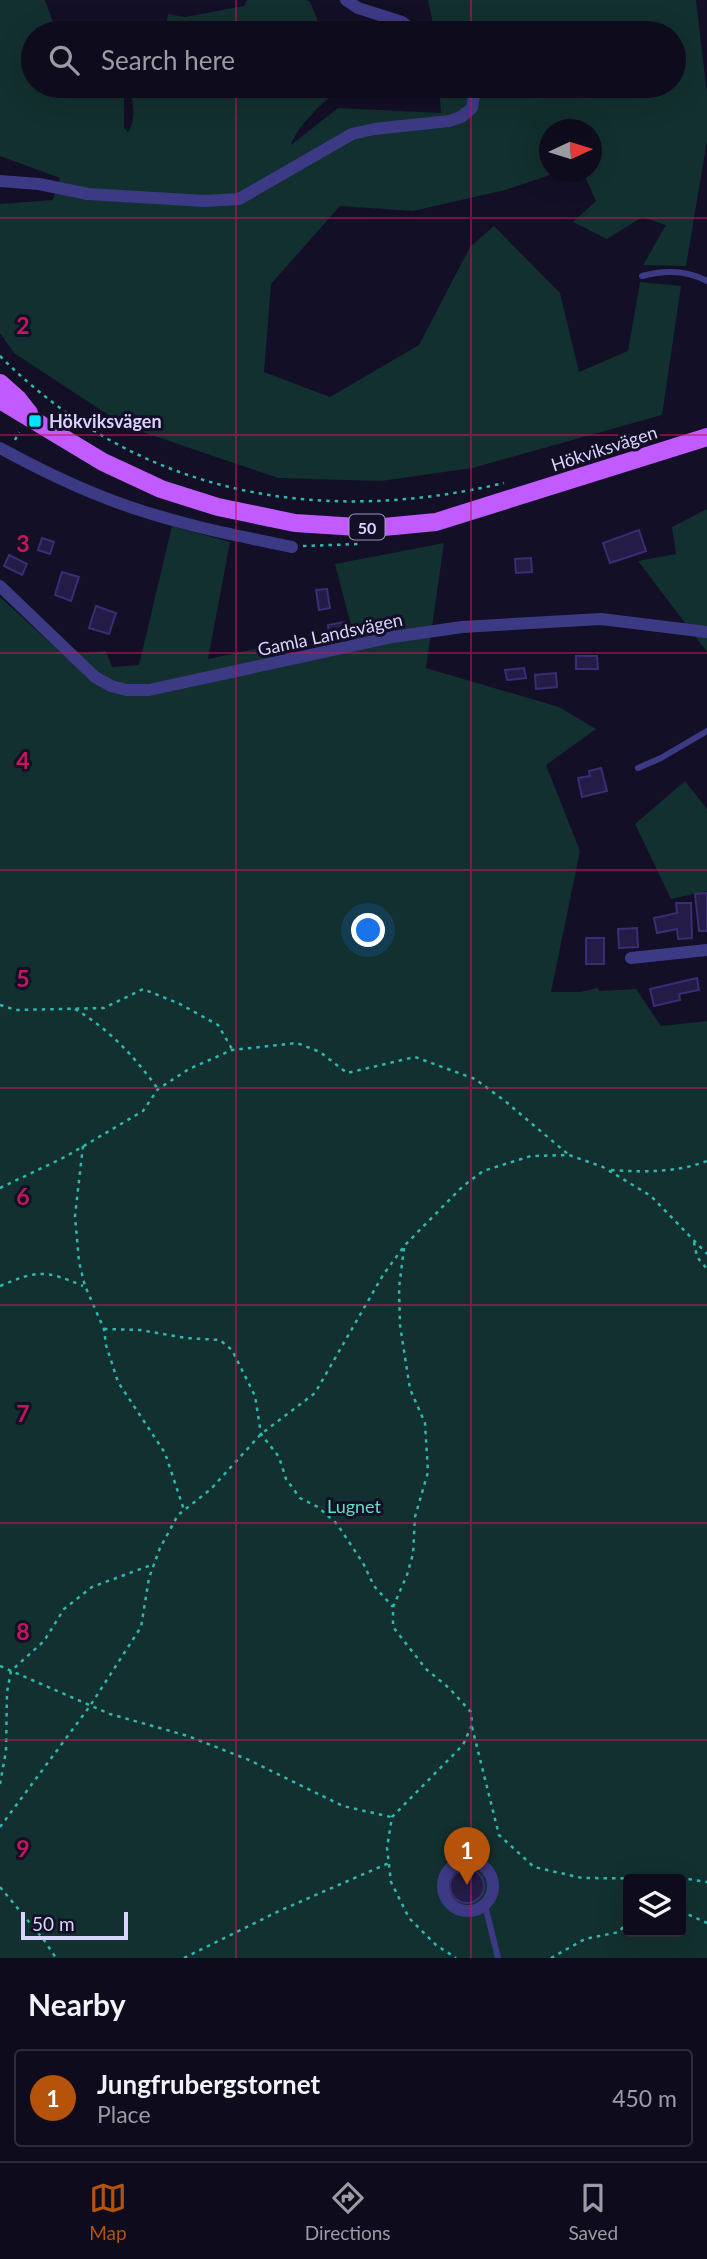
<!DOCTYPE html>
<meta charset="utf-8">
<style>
:root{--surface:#0e0b1c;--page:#1c1929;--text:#f1f3f6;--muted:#9b9ba3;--line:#2e2b3b;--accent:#b45309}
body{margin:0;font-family:Lato,sans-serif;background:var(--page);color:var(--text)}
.controls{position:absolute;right:21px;bottom:21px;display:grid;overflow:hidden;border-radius:7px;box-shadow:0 7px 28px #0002}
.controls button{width:63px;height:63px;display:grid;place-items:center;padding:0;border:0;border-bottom:2px solid var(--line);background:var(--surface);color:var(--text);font:35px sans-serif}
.compass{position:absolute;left:539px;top:119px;width:63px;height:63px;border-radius:50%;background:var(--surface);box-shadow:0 7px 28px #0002;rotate:86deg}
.scale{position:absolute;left:21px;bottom:18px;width:107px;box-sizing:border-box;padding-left:7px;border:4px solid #d9d4ff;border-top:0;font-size:19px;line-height:24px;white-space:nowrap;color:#d9d4ff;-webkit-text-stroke:5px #130f26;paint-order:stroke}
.you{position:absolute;left:369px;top:931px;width:24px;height:24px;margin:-18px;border:5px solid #fff;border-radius:50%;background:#1a73e8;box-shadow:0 0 0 10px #1a73e833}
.badge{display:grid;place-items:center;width:46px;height:46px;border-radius:50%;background:var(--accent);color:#fff;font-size:23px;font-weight:700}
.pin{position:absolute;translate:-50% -58px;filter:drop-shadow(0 2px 4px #0008)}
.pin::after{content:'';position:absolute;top:37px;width:24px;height:21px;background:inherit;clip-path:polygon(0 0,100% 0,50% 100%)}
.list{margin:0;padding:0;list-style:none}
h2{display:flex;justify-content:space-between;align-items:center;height:91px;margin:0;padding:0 28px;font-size:30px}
h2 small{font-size:23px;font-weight:400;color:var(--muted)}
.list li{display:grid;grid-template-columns:46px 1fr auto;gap:21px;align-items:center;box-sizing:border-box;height:98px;margin:0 14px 14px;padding:0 14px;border:2px solid var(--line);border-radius:7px}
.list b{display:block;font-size:26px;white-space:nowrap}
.list p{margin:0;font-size:23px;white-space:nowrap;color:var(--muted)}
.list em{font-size:23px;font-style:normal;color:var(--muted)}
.icon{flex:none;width:38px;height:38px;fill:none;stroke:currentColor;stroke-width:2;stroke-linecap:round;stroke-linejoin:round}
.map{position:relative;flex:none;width:707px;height:1958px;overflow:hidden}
.search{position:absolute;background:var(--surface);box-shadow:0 7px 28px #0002;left:21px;right:21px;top:21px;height:77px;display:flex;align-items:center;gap:18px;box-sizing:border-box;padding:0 24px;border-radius:38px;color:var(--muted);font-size:26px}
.sheet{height:203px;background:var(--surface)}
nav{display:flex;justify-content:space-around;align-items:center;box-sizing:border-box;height:98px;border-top:2px solid var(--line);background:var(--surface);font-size:19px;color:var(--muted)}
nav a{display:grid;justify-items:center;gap:4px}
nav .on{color:var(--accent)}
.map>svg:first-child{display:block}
.green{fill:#12302f;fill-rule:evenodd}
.building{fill:#241b47;stroke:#3b2d73;stroke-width:2}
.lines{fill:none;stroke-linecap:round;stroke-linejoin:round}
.path{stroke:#2fb8b0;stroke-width:2.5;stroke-dasharray:3.5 5;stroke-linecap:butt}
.service{stroke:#3d3a85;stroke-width:6}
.minor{stroke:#3d3a85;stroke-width:12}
.primary{stroke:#c25bff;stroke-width:18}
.grid{fill:none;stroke:#c2185b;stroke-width:2;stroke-opacity:0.55}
.poi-dot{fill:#00e5ff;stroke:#130f26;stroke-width:2.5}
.labels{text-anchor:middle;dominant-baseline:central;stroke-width:6;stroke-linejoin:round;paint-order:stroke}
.shield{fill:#130f26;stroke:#9e99be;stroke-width:2}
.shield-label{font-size:16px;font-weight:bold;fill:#d9d4ff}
.poi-label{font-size:18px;font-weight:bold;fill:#d9d4ff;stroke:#130f26;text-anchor:start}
.street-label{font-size:18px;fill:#d9d4ff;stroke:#130f26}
.park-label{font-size:18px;fill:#5fe0c0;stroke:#130f26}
.grid-label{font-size:23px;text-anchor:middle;font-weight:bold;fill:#c2185b;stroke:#130f26;stroke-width:6;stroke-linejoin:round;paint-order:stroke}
</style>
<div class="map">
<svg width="707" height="1958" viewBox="0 0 707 1958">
<rect width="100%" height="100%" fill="#130f26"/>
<path class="green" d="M0,0H45L57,33H33V86H124V127L128,133C137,117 133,103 129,86H339L338,91C323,101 296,128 291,145L338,108L441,113L439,86H674V33H435L428,0H696L707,93V141L686,266L643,265L666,225L642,217L607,239L573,222L596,201L583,172H592V130H550V172H559L505,190L413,211L340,206L271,284L264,372L330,397L419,345L470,247L494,226L560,293L579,372L628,351L640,282L681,286L662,415L472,468L381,481L278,478L125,426L14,353L0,333V204L53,200L60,178L0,156Z
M247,0H307L310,2L323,33H165L168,14L185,17L244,6Z
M707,509V652L638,561L676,554L672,527Z
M172,526L230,542L208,659L269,646L272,666L357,648L335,564L444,543L426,668L559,707L596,729L546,765L580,851L551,992H580L598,988L599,991L636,989L661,1026L707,1021V1958H0V597L64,655L106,651L112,667L139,665ZM628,1879H681V1932H628Z
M685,781L707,809V891L671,899L635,824Z"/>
<path class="building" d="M639,530L646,551L610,563L603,543Z
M42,538L54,542L50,554L38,550Z
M9,555L27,564L22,575L4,566Z
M531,558L532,572L516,573L515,559Z
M62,572L79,577L71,601L55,595Z
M327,589L330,608L319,610L316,590Z
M96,606L116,613L109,634L89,628Z
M345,622L347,637L330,640L328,625Z
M576,656H597L598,669H576Z
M524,668L526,678L507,680L505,670Z
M556,673L557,687L536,689L535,675Z
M601,768L607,791L582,797L578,778L590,776L589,771Z
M707,893V931H699L695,894Z
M676,903H691L692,938L678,939L677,929L657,933L654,918L677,913Z
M637,928L638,947L619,948L618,929Z
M586,938H604V964H586Z
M697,978L699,990L679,994L680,1000L654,1006L650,989Z
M450 1886a17 17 0 1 1 34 0a17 17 0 1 1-34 0Z"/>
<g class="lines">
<path class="path" d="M0,356C138,495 318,527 504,483
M15,440L19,432
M303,546L359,544
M0,1005L16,1010L104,1008L143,989L180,1004L218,1025L232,1049
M75,1009C110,1030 134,1056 158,1089
M83,1146L75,1216L79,1262L85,1286L104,1329L106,1345L118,1382L165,1453L184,1510
M611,1170C645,1172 675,1173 707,1161
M0,1188L65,1157L143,1111L158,1089L189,1069L232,1050L297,1043L320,1052L347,1073L415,1057L475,1079L505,1101L569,1155
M694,1242L697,1257L707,1269
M404,1248L399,1288L400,1325L410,1389L425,1423L428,1472L415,1517L413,1554L407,1575L393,1607V1627L426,1669L449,1688L471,1712L472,1725L463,1745L392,1817L387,1848L391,1882L409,1918L436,1945L456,1958
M0,1286C37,1270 46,1270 83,1286
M104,1329L140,1330L186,1338L220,1340L232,1350L255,1396L261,1434L279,1457L286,1479L300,1498L318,1507L337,1524L363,1563L374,1586L393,1607
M0,1666L110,1714L188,1736L249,1760L343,1806L391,1817
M472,1727L499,1835L534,1867L582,1878L688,1879L707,1882
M0,1784L6,1751L7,1692L11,1671L44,1641L64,1609L92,1587L154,1564
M0,1827L90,1706L141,1627L149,1578L160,1548L178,1515L211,1489L261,1434L315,1393L383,1275L405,1245L462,1187L483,1171L531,1156L569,1155L603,1167L651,1196L707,1254
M0,1887L44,1940L56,1958
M681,1911L707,1923
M184,1958L279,1911L389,1863
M551,1958L585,1939L619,1932L628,1921"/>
<path class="service" d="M642,276C664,270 687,270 707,281
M638,768L661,758L707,731
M485,1905L498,1958"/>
<path class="minor" d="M346,0L358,8L402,22L416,33
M0,181L39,184L88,194L205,201L239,199L352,134L374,129L449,121L461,117L472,108L474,95L470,86
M0,448C33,466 67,483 103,497C163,521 228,534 292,547
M0,586L95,677L111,686L127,690H149L393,637L462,627L601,619L707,632
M631,958L707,950
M443 1886a25 25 0 1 1 50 0a25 25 0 1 1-50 0Z"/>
<path class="primary" d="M0,383L18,399L29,413
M0,400L103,462L161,489L218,507L295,523L373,528L436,522L707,437"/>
</g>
<path class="grid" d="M236,0V33M471,0V33M236,86V1958M471,86V1958M0,218H707M0,435H707M0,653H707M0,870H707M0,1088H707M0,1305H707M0,1523H707M0,1740H707"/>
<rect class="poi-dot" x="28" y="414" width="14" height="14" rx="3.5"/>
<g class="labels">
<rect class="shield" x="349.5" y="514.5" width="35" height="25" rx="5"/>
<g class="shield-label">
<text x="367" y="527">50</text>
</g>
<g class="poi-label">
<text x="49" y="421">Hökviksvägen</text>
</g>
<g class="street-label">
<text transform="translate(604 448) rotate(-18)">Hökviksvägen</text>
<text transform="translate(330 634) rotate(-12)">Gamla Landsvägen</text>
</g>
<g class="park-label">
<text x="354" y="1506">Lugnet</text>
</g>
</g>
<g class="grid-label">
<text x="23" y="334">2</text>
<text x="23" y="552">3</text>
<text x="23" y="769">4</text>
<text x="23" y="987">5</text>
<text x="23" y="1205">6</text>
<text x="23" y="1422">7</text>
<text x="23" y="1640">8</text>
<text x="23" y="1857">9</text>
</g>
</svg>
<div class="controls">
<button><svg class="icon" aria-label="layers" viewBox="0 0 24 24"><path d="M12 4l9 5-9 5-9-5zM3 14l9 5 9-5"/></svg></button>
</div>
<svg class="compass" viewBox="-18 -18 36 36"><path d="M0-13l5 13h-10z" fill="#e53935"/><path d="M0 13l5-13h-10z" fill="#9b9ba3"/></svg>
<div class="scale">50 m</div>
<div class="you"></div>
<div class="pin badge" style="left:467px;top:1885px">1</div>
<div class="search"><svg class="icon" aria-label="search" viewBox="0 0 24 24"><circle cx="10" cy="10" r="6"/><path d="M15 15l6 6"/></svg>Search here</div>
</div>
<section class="sheet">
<h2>Nearby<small></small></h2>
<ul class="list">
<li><span class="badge">1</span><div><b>Jungfrubergstornet</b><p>Place</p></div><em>450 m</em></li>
</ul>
</section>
<nav>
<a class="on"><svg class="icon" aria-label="map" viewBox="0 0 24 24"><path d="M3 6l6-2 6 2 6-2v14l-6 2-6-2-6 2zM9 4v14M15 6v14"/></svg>Map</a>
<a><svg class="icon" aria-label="directions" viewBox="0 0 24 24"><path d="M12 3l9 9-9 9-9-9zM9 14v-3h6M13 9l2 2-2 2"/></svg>Directions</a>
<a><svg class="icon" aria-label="saved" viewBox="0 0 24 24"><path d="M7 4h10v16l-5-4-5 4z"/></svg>Saved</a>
</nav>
